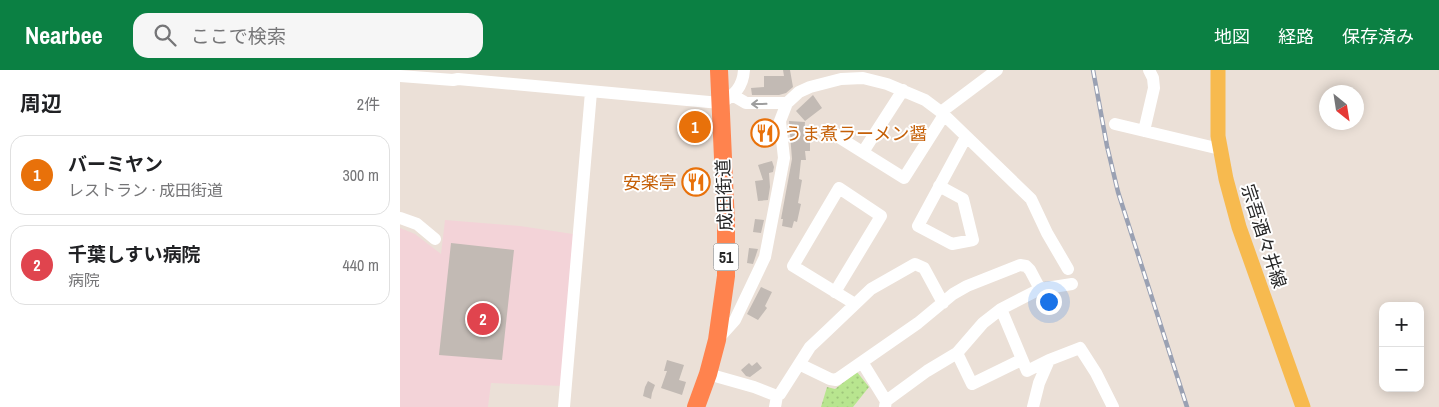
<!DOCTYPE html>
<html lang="ja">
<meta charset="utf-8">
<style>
:root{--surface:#fff;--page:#f6f6f6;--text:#202124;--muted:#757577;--line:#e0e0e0;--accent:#0b8043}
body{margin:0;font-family:"Archivo Narrow","Noto Sans JP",sans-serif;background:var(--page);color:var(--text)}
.controls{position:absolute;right:15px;bottom:15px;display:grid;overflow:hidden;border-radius:10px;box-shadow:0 2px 12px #0003}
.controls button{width:45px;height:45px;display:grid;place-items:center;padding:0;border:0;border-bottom:1px solid var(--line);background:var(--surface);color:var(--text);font:25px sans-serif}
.compass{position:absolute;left:919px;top:15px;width:45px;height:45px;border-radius:50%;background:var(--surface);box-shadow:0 2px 12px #0003;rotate:150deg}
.you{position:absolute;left:648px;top:231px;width:18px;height:18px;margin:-12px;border:4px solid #fff;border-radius:50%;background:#1a73e8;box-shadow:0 0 0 8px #1a73e833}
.badge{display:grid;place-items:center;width:32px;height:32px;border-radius:50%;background:var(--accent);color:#fff;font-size:16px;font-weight:700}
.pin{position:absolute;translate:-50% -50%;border:2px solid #fff;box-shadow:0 1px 5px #0006}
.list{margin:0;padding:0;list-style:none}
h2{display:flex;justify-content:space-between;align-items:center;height:65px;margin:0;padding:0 20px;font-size:21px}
h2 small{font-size:16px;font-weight:400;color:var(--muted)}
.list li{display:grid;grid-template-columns:32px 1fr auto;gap:15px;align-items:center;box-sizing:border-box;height:80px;margin:0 10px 10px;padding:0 10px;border:1px solid var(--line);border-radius:15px}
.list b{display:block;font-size:19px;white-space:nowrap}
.list p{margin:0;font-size:16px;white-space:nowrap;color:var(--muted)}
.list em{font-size:16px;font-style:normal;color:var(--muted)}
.icon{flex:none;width:28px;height:28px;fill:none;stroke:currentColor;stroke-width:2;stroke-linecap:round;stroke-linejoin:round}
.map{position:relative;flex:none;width:1039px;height:337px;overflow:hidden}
header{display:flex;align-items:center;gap:30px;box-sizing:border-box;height:70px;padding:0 25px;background:var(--accent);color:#fff}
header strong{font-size:24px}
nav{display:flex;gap:28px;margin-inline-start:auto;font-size:18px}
.search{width:350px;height:45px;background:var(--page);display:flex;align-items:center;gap:12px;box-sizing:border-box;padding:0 18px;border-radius:15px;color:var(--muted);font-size:19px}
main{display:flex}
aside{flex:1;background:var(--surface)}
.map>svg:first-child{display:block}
.medical{fill:#f3d3d8}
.park{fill:url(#park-dots)}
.building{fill:#c2bab4}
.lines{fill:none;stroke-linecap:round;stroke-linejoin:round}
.minor{stroke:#fff;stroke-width:12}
.major{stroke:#f7ba4f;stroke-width:15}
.highway{stroke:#ff834e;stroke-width:18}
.rail-casing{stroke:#9aa1b3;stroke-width:4.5}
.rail{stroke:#fff;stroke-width:2.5;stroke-dasharray:8;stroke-linecap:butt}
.oneway{stroke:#9e9e9e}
.labels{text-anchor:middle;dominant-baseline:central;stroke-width:4;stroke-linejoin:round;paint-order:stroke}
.shield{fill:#fff;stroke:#686868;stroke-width:1}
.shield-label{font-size:16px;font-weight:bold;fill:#272727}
.food-label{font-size:18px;fill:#c56008;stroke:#fff;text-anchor:start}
.street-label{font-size:18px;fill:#272727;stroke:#fff}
</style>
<header>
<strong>Nearbee</strong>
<div class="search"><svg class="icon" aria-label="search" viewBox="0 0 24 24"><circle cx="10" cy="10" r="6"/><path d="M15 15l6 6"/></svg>ここで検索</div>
<nav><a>地図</a><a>経路</a><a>保存済み</a></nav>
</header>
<main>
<aside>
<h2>周辺<small>2件</small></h2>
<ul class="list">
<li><span class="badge" style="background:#e8710a">1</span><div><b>バーミヤン</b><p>レストラン · 成田街道</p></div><em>300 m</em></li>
<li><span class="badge" style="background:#e0444e">2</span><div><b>千葉しすい病院</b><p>病院</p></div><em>440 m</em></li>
</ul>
</aside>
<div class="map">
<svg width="1039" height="337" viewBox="0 0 1039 337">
<defs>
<pattern id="park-dots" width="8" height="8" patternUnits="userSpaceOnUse" patternTransform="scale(1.25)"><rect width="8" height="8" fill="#b8e58f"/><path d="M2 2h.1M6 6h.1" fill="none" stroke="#9ec47b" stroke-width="1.8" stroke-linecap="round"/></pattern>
</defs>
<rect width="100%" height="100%" fill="#ebe0d7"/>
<path class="medical" d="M45,150L120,156L173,164L162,316L91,313L88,337H0V158L15,164L41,184Z"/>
<path class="park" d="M457,302L469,317L453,337H421L427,317L435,319Z"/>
<path class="building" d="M383,0H390L393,17L386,23L379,25H352L351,18L364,17V6H384Z
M413,25L422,38L405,51L396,41Z
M302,44L307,68L288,71L283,47Z
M389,51L405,52L404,65H410V81H405L406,90H401L399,109L402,110L398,133L401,134L397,152L394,151L392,158L382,156L383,149H381L392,89Z
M370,53L372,72L357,74L355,55Z
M372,91L374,97L373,102L369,103L370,117L368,130L358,131L355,111L363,110L358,95Z
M286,100L308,102L306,123L285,122Z
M355,149L364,150L361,163L353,162Z
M51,173L114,180L102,290L39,285Z
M349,178L358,179L353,194L347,193Z
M361,217L372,222L365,236L367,238L358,250L347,244Z
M267,290L284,295L279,310L286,312L282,325L261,318L267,301H264Z
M357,292L362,298L350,307L346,306L341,300L349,293L352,296Z
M248,311L255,315L252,323L251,329L243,326L245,317Z"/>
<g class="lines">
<path class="minor" d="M0,6L53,10L58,9L320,33C334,26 343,17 344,0
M334,26L346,33H387
M541,42L597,0
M715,54L820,79
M744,61L754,18L753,8L749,0
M432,63L504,108L544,45
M463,82L503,20
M539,116L563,129L573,170L552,174L518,156L566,67
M0,148L17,154L35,169
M435,222L481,146L439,118L393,196L455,234
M601,239L627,301L649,290
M317,270L335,250L365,187L384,88L380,51L387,33L399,22L410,17L441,9L463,8L487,14L525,30L541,42L631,129L647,163L668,199
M557,283L572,314L621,290
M462,292L486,331L485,337
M399,294L430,309L436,310L518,253L553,224L567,216L620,195L626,196L630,200L640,219
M308,304L354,317L377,326
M486,331L527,301L557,283L583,253L601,239L640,219L672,214
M164,337L191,22
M375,337L377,326L380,324L410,277L427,261L471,219L515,194L524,198L543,233
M633,337L639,313L649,290L680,278L696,303L713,337"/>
<path class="major" d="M818,0V66L826,109L839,157L903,337"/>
<path class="highway" d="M296,337L308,304L317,270L326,206V154L319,0"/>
<g class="rail-casing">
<path id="rail" d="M693,0L707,76L718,122L787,337"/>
</g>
<use href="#rail" class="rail"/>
</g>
<defs><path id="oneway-shaft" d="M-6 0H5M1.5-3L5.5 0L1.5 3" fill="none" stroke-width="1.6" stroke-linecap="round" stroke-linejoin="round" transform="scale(1.25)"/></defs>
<use class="oneway" href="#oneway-shaft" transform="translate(359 34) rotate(179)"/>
<defs>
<g id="restaurant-ring" transform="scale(1.4375)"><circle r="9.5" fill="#fff" stroke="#e8710a" stroke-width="1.5"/><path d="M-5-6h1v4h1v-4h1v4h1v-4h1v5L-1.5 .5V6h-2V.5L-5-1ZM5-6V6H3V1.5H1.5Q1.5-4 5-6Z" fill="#e8710a"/></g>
</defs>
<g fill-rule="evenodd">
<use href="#restaurant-ring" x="365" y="63"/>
<use href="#restaurant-ring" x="296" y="112"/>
</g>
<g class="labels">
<rect class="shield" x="313.5" y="173.5" width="25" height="27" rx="4"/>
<g class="shield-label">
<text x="326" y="187">51</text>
</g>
<g class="food-label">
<text x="384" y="63">うま煮ラーメン醤</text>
<text x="277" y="112" text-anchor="end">安楽亭</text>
</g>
<g class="street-label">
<text transform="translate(324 125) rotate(-92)">成田街道</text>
<text transform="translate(864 166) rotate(72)">宗吾酒々井線</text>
</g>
</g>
</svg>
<div class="controls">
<button>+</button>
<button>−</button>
</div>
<svg class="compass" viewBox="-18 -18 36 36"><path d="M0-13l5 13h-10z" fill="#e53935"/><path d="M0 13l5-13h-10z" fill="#757577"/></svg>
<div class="you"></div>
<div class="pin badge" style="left:295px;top:57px;background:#e8710a">1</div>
<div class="pin badge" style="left:83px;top:249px;background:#e0444e">2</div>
</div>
</main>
